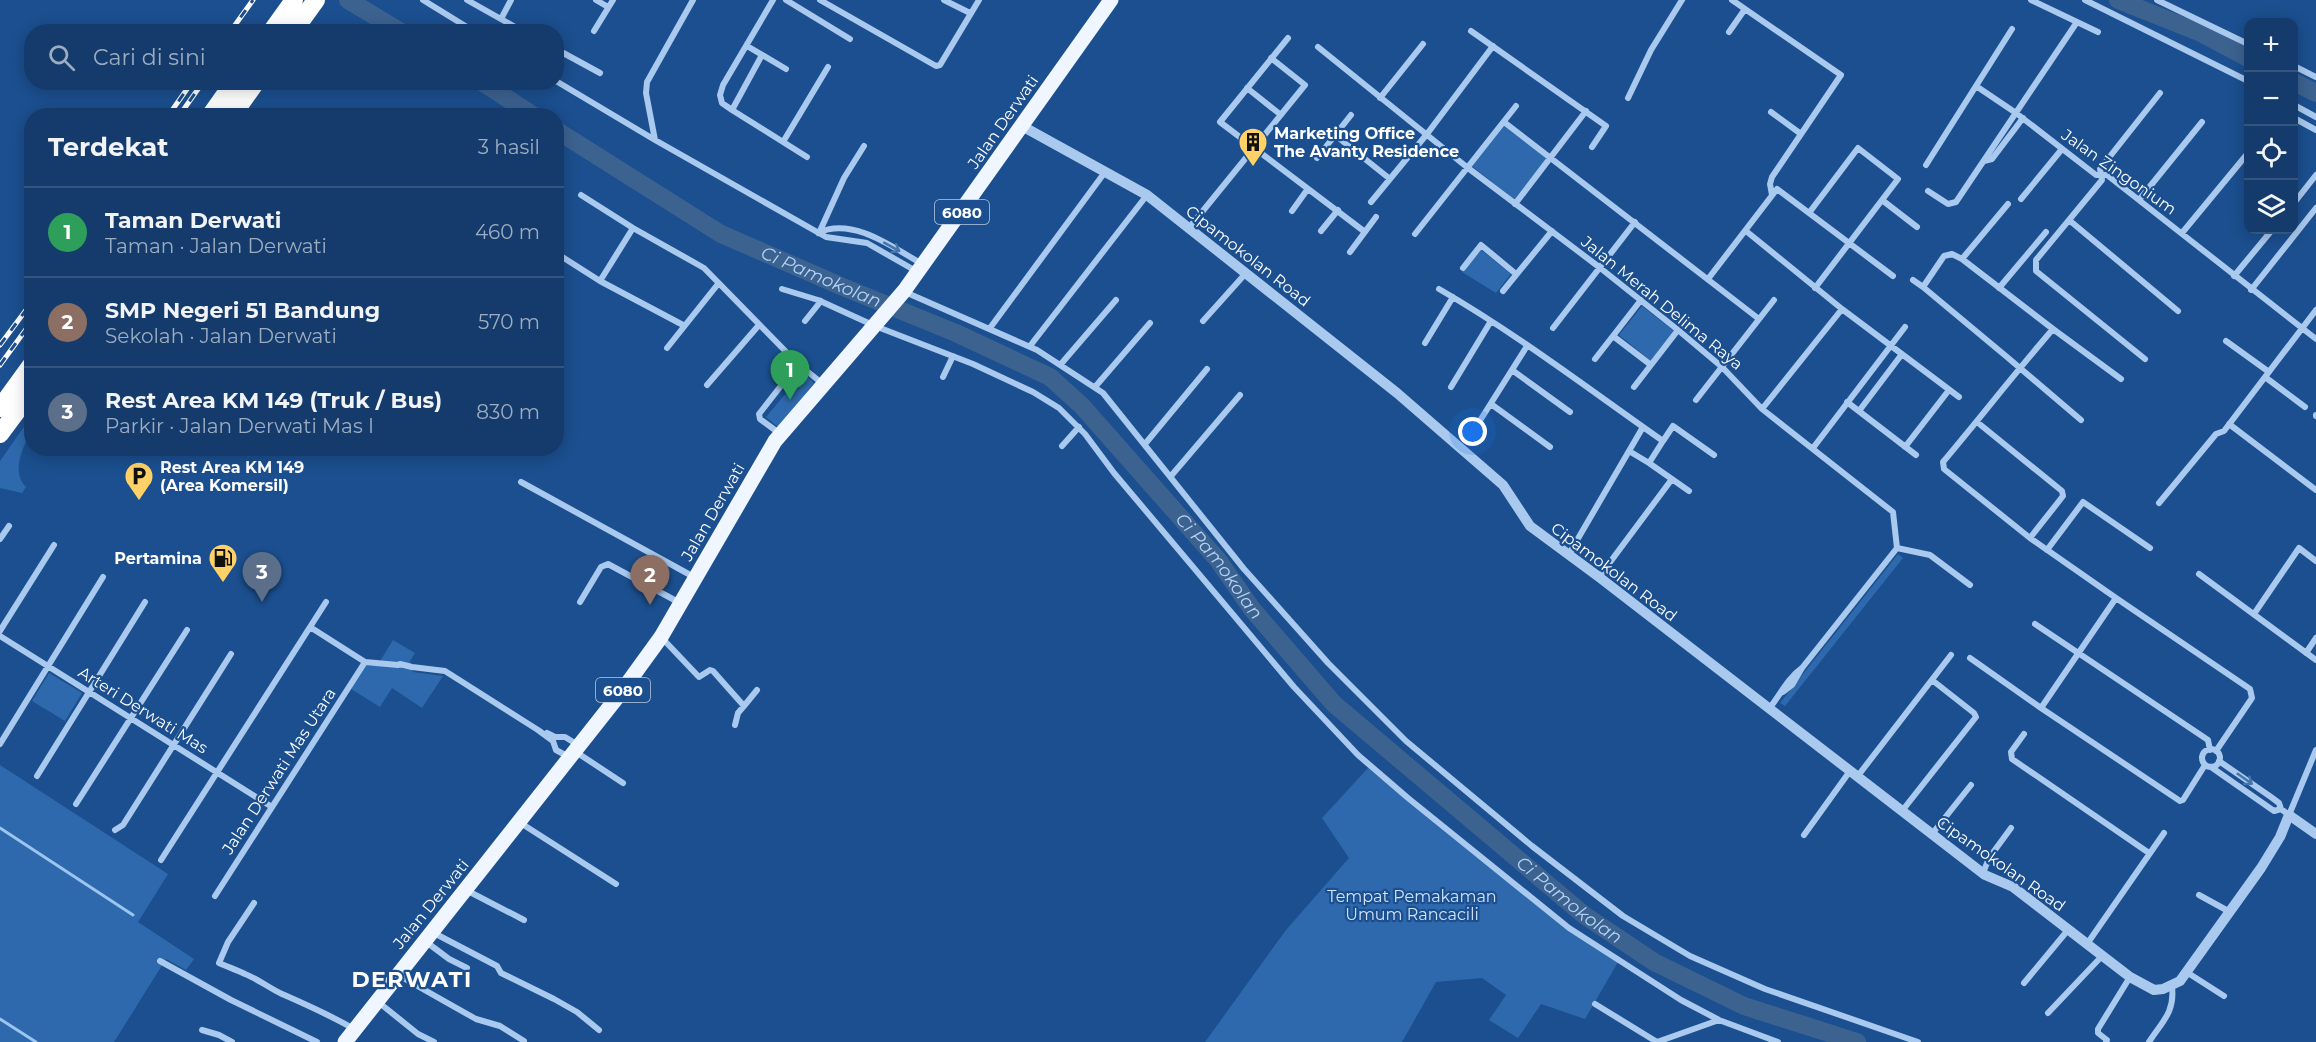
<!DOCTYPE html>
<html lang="id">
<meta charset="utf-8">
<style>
:root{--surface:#143b6b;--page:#214673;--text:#f1f3f6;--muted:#9dadc1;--line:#33557e;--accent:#95b2f1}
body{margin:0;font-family:Montserrat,sans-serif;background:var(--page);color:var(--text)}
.controls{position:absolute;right:18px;top:18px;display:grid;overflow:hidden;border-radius:12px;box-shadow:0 3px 15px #0003}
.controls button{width:54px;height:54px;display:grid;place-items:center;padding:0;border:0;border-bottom:2px solid var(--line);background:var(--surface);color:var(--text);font:30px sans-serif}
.you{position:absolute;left:1473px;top:432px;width:21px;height:21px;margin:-15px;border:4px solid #fff;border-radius:50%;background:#1a73e8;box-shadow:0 0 0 9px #1a73e833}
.badge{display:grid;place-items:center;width:39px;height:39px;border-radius:50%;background:var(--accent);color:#fff;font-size:20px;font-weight:700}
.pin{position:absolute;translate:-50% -50px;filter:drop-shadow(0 2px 3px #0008)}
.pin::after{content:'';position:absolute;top:32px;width:21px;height:18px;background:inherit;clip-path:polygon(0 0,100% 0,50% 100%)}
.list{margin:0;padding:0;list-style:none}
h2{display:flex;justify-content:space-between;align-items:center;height:78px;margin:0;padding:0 24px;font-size:26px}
h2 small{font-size:20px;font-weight:400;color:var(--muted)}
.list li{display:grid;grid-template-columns:39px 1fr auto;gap:18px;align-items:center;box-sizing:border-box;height:90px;padding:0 24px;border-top:2px solid var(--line)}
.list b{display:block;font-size:22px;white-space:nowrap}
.list p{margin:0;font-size:20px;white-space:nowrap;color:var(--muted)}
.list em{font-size:20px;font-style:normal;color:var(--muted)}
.icon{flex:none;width:33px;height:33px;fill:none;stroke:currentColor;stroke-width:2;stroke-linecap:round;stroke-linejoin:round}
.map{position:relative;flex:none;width:2316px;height:1042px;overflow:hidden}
.search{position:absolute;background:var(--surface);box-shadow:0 3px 15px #0003;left:24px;top:24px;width:540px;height:66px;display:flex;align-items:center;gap:15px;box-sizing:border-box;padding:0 21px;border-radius:24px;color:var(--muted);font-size:22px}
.panel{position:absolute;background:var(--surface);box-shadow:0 3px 15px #0003;left:24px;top:108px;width:540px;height:348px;border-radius:24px}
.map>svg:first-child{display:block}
.green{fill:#2e69ad}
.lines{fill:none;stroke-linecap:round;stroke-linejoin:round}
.stream{stroke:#9cc4f0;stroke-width:3}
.river{stroke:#3c6290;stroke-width:18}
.minor{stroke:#a9c9ee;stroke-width:6}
.tertiary{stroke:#a9c9ee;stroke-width:10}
.primary{stroke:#f0f6ff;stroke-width:15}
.motorway{stroke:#fff;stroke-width:18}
.rail-casing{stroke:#fff;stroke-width:5}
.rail{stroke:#1b4f8f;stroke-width:3;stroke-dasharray:9;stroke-linecap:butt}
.oneway{stroke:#4674ac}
.labels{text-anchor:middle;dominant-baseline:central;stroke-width:4.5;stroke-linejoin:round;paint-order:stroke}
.shield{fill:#1b4f8f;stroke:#bbcadd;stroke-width:1.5}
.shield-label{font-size:15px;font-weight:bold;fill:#fff}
.street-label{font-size:16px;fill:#fff;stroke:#1b4f8f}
.poi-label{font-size:16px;font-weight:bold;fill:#fff;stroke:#1b4f8f;text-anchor:start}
.park-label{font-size:16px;fill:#cfe3fa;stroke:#1b4f8f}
.water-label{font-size:18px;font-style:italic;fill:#b5d3f5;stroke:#1b4f8f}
.district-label{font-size:22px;font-weight:bold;letter-spacing:1.5px;fill:#fff;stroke:#1b4f8f}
</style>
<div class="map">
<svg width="2316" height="1042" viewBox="0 0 2316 1042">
<rect width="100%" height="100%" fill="#1b4f8f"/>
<path class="green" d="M1504,125L1547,158L1515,200L1472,166Z
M1480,249L1511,274L1496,293L1462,272Z
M1642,306L1674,331L1651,361L1619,335Z
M803,373L814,383L778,427L766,417Z
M26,424L31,426V429C24,448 10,470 26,487L22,493L0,488V461Z
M1898,554L1903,558L1785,706L1780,703Z
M393,640L415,653L410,661L413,672L443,676L422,708L392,688L380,707L351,689L366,665L377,666Z
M49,673L82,693L65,721L32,701Z
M0,765L168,874L138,922L194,959L186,970L166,959L114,1042H0Z
M1368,768L1567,930L1618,962L1585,1019L1541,1004L1518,1038L1489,1020L1506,995L1482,978L1436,982L1402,1042H1205L1286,930L1349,858L1322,818Z"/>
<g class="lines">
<path class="stream" d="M0,828L133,915
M0,1019L36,1042"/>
<g class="river">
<path d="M348,0L401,32"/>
<path d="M2118,0L2201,33L2248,58"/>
<path d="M482,82L534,116"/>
<path d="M2294,82L2316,93"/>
<path id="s1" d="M556,130L721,234L843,287L956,333L1050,377L1082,406L1218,560L1252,609L1334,704L1584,915L1654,962L1744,1006L1857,1042"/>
</g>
<path class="minor" d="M423,0L475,32
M467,0L524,32
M596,0L608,7
M786,0L850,39
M820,0L936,66L940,65L979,0
M944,0L970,13
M1732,0L1841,75L1772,177L1770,184L1772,195
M2031,0L2098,32
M2085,0L2248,81
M2157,0L2248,44
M501,19L511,0
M594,31L613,0
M1471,31L1606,126L1592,147
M1729,32L1745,9
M1288,38L1220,122L1365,232
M747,46L786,69
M1318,47L1468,168L1599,267L1678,330L1722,367L1762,409L1893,512L1897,548L1802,668L1792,685L1783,692
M556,49L600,73
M762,55L732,110L807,157
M2294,66L2316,77
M556,81L655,140L826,237L867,243L916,271
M1976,86L2016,113L2096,175H2107L2316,339
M1247,88L1281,115
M1380,98L1423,44
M1628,98L1651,50L1682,0
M2294,105L2316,117
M732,110L722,103L720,95L723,85L773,0
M1771,112L1801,134
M2294,118L2316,130
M1504,122L1759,319
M1335,135L1390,179
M655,140L646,93L647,82L693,0
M783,142L828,67
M1317,158L1351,115
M1984,161L1992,159L2023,118
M1926,165L2012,29
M1928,191L1948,204L1956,202L2077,22
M581,195L633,228L704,268L798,364L823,384
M2021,199L2062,149
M1882,200L1917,227
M2139,200L2202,122
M1371,202L1427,134L1493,46
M2294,203L2316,175
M1515,204L1586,111
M1292,211L1307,190
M1809,213L1858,148L1898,179L1815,288
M2069,220L2178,311
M633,228L600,281L683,325
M1189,228L1305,85L1271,58
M1321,231L1338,210
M1746,231L1842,309L1959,397
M818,233C852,216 894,248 922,264
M819,233L844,178L864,146
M2182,233L2248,153
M1415,234L1516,106
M1350,252L1376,217
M556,253L600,281
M1962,259L2008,204
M1463,268L1481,245L1516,274
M2234,276L2272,230
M1708,279L1777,189L1893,276
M1913,280L1923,287
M1999,288L2046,232
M782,289L818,300L875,326L973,364L1033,392L1059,408L1085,434L1114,473L1294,687L1358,755L1408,798L1569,928L1681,1000L1719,1020L1778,1042
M1439,289C1517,334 1590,390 1663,441L1649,463L1629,451L1643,427
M2251,290L2316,208
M1503,291L1552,231
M905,292L1037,350L1103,393L1244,569L1328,663L1406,741L1532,846L1623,916L1690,956L1765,989L1918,1042
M805,321L821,301
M1203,321L1246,273
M990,328L1105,172
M1553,328L1635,222
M2053,329L2121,379
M1613,336L1651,365
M2226,341L2269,372
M1425,343L1453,297
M1030,346L1147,195
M667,348L718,284
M1595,359L1641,300
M2145,359L2036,271V260L2102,180L2100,169L2160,93
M1061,364L1116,300
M1512,370L1570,412
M943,377L953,356
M2265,377L2305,407
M707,385L759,325
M1095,387L1150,323
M1451,387L1491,321
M1634,387L1678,330
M1696,400L1774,300
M1847,402L1916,455
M1491,404L1550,447
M1762,409L1842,309
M1859,411L1902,354
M2316,415V416
M1481,419L1527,346
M1977,422L2062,491L2063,496L2030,538
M2229,424L2316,490
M779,433L760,419L759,414L798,364
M1663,441L1673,426L1714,455
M1145,444L1207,369
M1062,446L1079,427
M1905,447L1949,390
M1813,448L1905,327
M1649,463L1689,491
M1171,476L1240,395
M521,482L694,577
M2159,503L2216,434L2224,431L2316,310
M0,539L9,526
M1897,548L1930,555L1970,585
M2047,550L2083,502L2150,548
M1569,554L1629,451
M2199,574L2316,660
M1599,577L1672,479
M2116,598L2250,689L2252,698L2216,751
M580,602L601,567L608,564L680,603
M2254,614L2299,548L2316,561
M2035,624L2208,740L2210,750
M310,627L365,662L398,665L400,664L412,667L445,671L538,730L553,741L556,750L569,757
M0,631L54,545
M0,636L272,807
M661,637L699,677L710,670L713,671L744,706L738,713L735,725
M2306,653L2316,638
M1970,658L2041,708L2116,598L2030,538L1944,469L1943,462C1980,418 2015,373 2053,329L1962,259L1952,254L1944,256L1923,287L2007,357L2081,420
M744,706L757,690
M2041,708L2180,801L2183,800L2205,765
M1769,709C1780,695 1788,678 1802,668
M547,733L555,737H565L578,745
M2024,734L2011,752L2012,759L2149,853
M0,744L103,577
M2202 758a9 9 0 1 1 18 0a9 9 0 1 1-18 0Z
M576,752L623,783
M2219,761L2271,797L2279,803L2281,809L2289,815L2316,750
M2211,767L2274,811L2281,809
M37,776L145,602
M1857,777L1951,655
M76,804L187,630
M1902,811L1976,717L1974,713L1932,680
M519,822L616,884
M115,830L123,825L231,654
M1932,834L1971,785
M1804,835L1850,771
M161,860L326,602
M1983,873L1989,858L2011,828
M466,890L524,920
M2199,895L2230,912
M215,896L365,662
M254,903L228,942L219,963C228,967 237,970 245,974C258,979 269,988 282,994C307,1005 330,1015 354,1029
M432,932L497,966L501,973L554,999L577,1012L599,1030
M425,941L449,959L467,968
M2087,944L2164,833
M160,961L231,1000L317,1042
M2188,973L2224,996
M398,975L476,1019L500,1026L524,1041
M2024,983L2068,930
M377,1001L418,1034L434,1042
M1595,1004L1657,1042L1719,1020
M2048,1013L2102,956
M202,1030L219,1035L232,1042
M2106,1042L2107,1040L2098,1033V1029L2130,977
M2149,1042C2162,1022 2175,1012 2172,987"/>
<path class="tertiary" d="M1022,126L1147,195L1397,393L1503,485L1530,526L1599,577L1985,875L2013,887L2130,977L2154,990L2163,989L2180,981L2261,868L2280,837L2289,815L2316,834"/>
<path class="primary" d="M345,1042L619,695L661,637L775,441L904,291L1111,0"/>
<path class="motorway" d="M271,32L294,0
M293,32L316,0
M210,116L234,82
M232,116L256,82
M0,408L32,364
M0,434L32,391"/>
<g class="rail-casing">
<path id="rail" d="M230,32L253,0
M168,116L192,82
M179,116L203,82
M0,345L32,302
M0,365L32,321"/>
</g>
<use href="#rail" class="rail"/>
</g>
<defs><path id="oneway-shaft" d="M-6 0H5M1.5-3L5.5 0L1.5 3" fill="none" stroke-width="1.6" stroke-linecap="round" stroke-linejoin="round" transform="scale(1.5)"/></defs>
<g class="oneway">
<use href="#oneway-shaft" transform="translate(892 247) rotate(29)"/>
<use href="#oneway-shaft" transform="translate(2245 779) rotate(35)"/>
</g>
<defs>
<g id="building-pin" transform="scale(1.5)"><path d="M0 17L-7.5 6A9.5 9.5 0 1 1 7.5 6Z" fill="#ffd166" stroke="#1b4f8f"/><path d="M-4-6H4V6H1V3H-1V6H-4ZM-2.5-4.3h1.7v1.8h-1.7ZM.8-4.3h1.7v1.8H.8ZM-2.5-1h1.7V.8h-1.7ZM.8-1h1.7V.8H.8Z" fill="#111"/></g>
<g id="parking-pin" transform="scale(1.5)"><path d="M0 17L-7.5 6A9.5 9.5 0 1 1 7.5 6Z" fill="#ffd166" stroke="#1b4f8f"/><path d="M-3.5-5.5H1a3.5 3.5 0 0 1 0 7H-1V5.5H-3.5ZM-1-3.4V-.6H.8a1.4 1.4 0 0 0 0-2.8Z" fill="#111"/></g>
<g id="fuel-pin" transform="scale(1.5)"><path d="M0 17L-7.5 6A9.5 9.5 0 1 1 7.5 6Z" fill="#ffd166" stroke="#1b4f8f"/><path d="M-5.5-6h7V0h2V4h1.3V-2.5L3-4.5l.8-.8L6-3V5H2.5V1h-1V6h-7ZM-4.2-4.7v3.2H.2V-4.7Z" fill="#111"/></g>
</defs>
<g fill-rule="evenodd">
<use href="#building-pin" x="1253" y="142"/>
<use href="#parking-pin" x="139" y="476"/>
<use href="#fuel-pin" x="223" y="558"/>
</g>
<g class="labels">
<g class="shield">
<rect x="935" y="200" width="54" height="24" rx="4.5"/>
<rect x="596" y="678" width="54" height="24" rx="4.5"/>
</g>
<g class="shield-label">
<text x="962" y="212">6080</text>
<text x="623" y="690">6080</text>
</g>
<g class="street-label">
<text transform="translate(1003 122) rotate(-55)">Jalan Derwati</text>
<text transform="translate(2119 172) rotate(35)">Jalan Zingonium</text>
<text transform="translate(1248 256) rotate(38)">Cipamokolan Road</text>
<text transform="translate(1662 303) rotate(39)">Jalan Merah Delima Raya</text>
<text transform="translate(713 512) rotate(-60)">Jalan Derwati</text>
<text transform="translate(1614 572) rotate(37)">Cipamokolan Road</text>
<text transform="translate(143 710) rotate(32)">Arteri Derwati Mas</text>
<text transform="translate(279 771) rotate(-57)">Jalan Derwati Mas Utara</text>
<text transform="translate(2001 864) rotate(35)">Cipamokolan Road</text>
<text transform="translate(431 904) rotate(-51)">Jalan Derwati</text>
</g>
<g class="poi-label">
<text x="1274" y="133">Marketing Office<tspan x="1274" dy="18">The Avanty Residence</tspan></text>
<text x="160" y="467">Rest Area KM 149<tspan x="160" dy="18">(Area Komersil)</tspan></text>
<text x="202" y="558" text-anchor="end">Pertamina</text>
</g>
<g class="park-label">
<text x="1412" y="896">Tempat Pemakaman<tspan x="1412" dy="18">Umum Rancacili</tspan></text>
</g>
<g class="water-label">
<text stroke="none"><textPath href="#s1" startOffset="304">Ci Pamokolan</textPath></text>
<text stroke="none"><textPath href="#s1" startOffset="808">Ci Pamokolan</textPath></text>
<text stroke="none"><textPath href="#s1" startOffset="1294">Ci Pamokolan</textPath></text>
</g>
<g class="district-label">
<text x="412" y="979">DERWATI</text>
</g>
</g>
</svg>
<div class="controls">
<button>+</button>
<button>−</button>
<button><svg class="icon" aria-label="locate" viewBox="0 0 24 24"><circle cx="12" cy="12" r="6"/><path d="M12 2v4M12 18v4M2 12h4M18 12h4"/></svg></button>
<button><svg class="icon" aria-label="layers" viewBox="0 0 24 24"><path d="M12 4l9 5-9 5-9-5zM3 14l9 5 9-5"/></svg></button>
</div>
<div class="you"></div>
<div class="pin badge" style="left:790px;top:400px;background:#2e9e5b">1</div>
<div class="pin badge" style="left:650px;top:605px;background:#8d6e63">2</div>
<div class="pin badge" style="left:262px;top:602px;background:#5c6f8a">3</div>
<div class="search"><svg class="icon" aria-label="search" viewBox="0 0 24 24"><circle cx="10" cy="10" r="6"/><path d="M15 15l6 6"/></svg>Cari di sini</div>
<section class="panel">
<h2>Terdekat<small>3 hasil</small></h2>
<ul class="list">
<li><span class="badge" style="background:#2e9e5b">1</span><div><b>Taman Derwati</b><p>Taman · Jalan Derwati</p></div><em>460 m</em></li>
<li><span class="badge" style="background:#8d6e63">2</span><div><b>SMP Negeri 51 Bandung</b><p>Sekolah · Jalan Derwati</p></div><em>570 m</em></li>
<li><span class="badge" style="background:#5c6f8a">3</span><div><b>Rest Area KM 149 (Truk / Bus)</b><p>Parkir · Jalan Derwati Mas I</p></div><em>830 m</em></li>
</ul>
</section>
</div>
